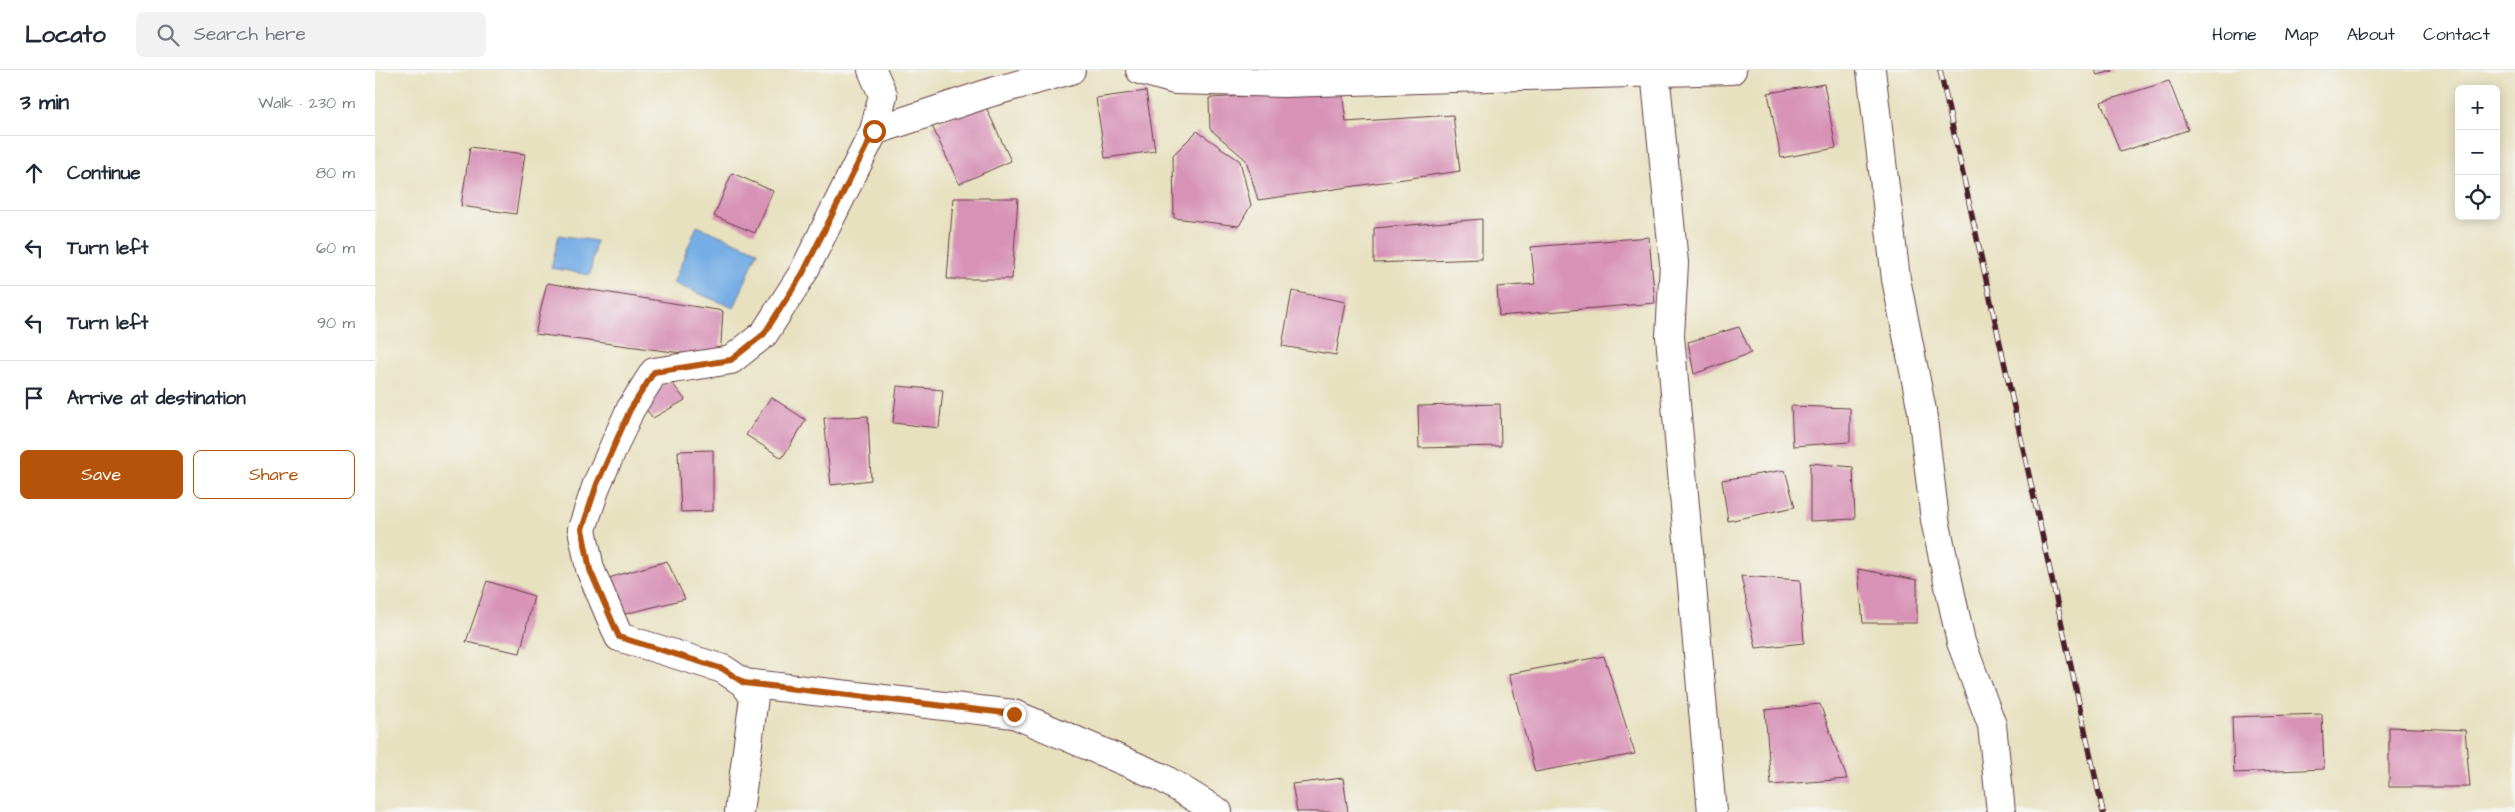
<!DOCTYPE html>
<meta charset="utf-8">
<style>
:root{--surface:#fff;--page:#f2f2f3;--text:#1f2937;--muted:#747a83;--line:#e0e1e3;--accent:#b45309}
body{margin:0;font-family:"Architects Daughter",sans-serif;background:var(--page);color:var(--text)}
.controls{position:absolute;right:15px;top:15px;display:grid;overflow:hidden;border-radius:8px;box-shadow:0 2px 12px #0003}
.controls button{width:45px;height:45px;display:grid;place-items:center;padding:0;border:0;border-bottom:1px solid var(--line);background:var(--surface);color:var(--text);font:25px sans-serif}
.stop{position:absolute;width:15px;height:15px;margin:-11px;border:4px solid #b45309;border-radius:50%;background:#fff}
.stop.end{background:#b45309;border-color:#fff;box-shadow:0 1px 5px #0008}
.list{margin:0;padding:0;list-style:none}
h2{display:flex;justify-content:space-between;align-items:center;height:65px;margin:0;padding:0 20px;font-size:21px}
h2 small{font-size:16px;font-weight:400;color:var(--muted)}
.list li{display:grid;grid-template-columns:32px 1fr auto;gap:15px;align-items:center;box-sizing:border-box;height:75px;padding:0 20px;border-top:1px solid var(--line)}
.list b{display:block;font-size:19px;white-space:nowrap}
.list em{font-size:16px;font-style:normal;color:var(--muted)}
.actions{display:flex;gap:10px;padding:15px 20px}
.actions a{flex:1;padding:11px 0;border:1px solid var(--accent);border-radius:8px;text-align:center;font-size:18px;color:var(--accent)}
.actions .main{background:var(--accent);color:#fff}
.icon{flex:none;width:28px;height:28px;fill:none;stroke:currentColor;stroke-width:2;stroke-linecap:round;stroke-linejoin:round}
.map{position:relative;flex:none;width:2140px;height:742px;overflow:hidden}
header{display:flex;align-items:center;gap:30px;box-sizing:border-box;height:70px;padding:0 25px;background:var(--surface);border-bottom:1px solid var(--line)}
header strong{font-size:24px}
nav{display:flex;gap:28px;margin-inline-start:auto;font-size:18px}
.search{width:350px;height:45px;background:var(--page);display:flex;align-items:center;gap:12px;box-sizing:border-box;padding:0 18px;border-radius:8px;color:var(--muted);font-size:19px}
main{display:flex}
aside{flex:1;background:var(--surface)}
.map>svg:first-child{display:block}
.water{fill:#74ade4;stroke:#5f6688}
.building{fill:#d792b6}
.lines{fill:none;stroke-linecap:round;stroke-linejoin:round}
.minor-casing{stroke:#623c41;stroke-width:30}
.minor{stroke:#fff;stroke-width:28}
.rail-casing{stroke:#4a1f2b;stroke-width:5.5}
.rail{stroke:#f6f6f2;stroke-width:4;stroke-dasharray:11;stroke-linecap:butt}
.route{stroke:#b45309;stroke-width:6}
</style>
<header>
<strong>Locato</strong>
<div class="search"><svg class="icon" aria-label="search" viewBox="0 0 24 24"><circle cx="10" cy="10" r="6"/><path d="M15 15l6 6"/></svg>Search here</div>
<nav><a>Home</a><a>Map</a><a>About</a><a>Contact</a></nav>
</header>
<main>
<aside>
<h2>3 min<small>Walk · 230 m</small></h2>
<ul class="list">
<li><svg class="icon" aria-label="ahead" viewBox="0 0 24 24"><path d="M12 20V5M6 11l6-6 6 6"/></svg><div><b>Continue</b></div><em>80 m</em></li>
<li><svg class="icon" aria-label="left" viewBox="0 0 24 24"><path d="M17 20v-9H6M10 6l-5 5 5 5"/></svg><div><b>Turn left</b></div><em>60 m</em></li>
<li><svg class="icon" aria-label="left" viewBox="0 0 24 24"><path d="M17 20v-9H6M10 6l-5 5 5 5"/></svg><div><b>Turn left</b></div><em>90 m</em></li>
<li><svg class="icon" aria-label="arrive" viewBox="0 0 24 24"><path d="M6 21V4h12l-3 4 3 4H6"/></svg><div><b>Arrive at destination</b></div></li>
</ul>
<div class="actions"><a class="main">Save</a><a>Share</a></div>
</aside>
<div class="map">
<svg width="2140" height="742" viewBox="0 0 2140 742">
<rect width="100%" height="100%" fill="#f6f6f2"/>
<filter id="ink" filterUnits="userSpaceOnUse"><feTurbulence type="fractalNoise" baseFrequency=".02" numOctaves="2"/><feDisplacementMap in="SourceGraphic" scale="10" xChannelSelector="R" yChannelSelector="G"/><feConvolveMatrix kernelMatrix="1 2 1 2 8 2 1 2 1" color-interpolation-filters="sRGB"/></filter>
<filter id="wash" filterUnits="userSpaceOnUse"><feTurbulence type="fractalNoise" baseFrequency=".0096" numOctaves="4" result="noise"/><feDisplacementMap in="SourceGraphic" scale="20" xChannelSelector="R" yChannelSelector="G"/><feGaussianBlur stdDeviation="1.12" result="paint"/><feColorMatrix in="noise" values="0 0 0 0 0 0 0 0 0 0 0 0 0 0 0 0 0 1.4 0 .05"/><feComposite in="paint" operator="in"/></filter>
<g filter="url(#wash)">
<rect width="100%" height="100%" fill="#e7e1c0"/>
<path class="water" d="M322,156L383,181L359,238L298,213Z
M184,165L221,171L215,205L176,198Z"/>
<g id="blocks">
<path class="building" d="M1720,0H1738V1L1722,5Z
M1794,11L1813,60L1745,82L1726,32Z
M1449,14L1461,78L1406,88L1393,23Z
M771,21L780,81L730,88L721,28Z
M967,21L971,52L1078,45L1085,101L883,130L871,90L835,59L834,28Z
M609,33L636,91L584,114L557,56Z
M822,61L865,91L876,135L864,156L799,148L798,85Z
M95,77L150,84L141,144L86,136Z
M357,103L398,121L380,163L339,146Z
M578,128H643L637,209H572Z
M1107,149V189L999,193V158Z
M1274,167L1280,233L1124,246L1122,217L1160,214L1156,177Z
M172,213L348,241L345,288L160,264Z
M917,221L970,232L961,285L907,276Z
M1364,257L1376,283L1319,304L1313,272Z
M295,310L310,330L278,348L264,331Z
M522,316L568,320L564,358L518,353Z
M396,327L431,350L407,388L371,365Z
M1125,334L1126,376L1044,378L1043,336Z
M1416,336L1475,338V372L1418,376Z
M493,346L496,410L456,415L449,348Z
M338,380V441L306,442L303,381Z
M1435,393L1478,397L1480,449L1435,451Z
M1410,400L1420,437L1353,451L1347,410Z
M292,491L310,529L250,544L230,509Z
M1483,499L1542,510V553H1488Z
M1366,506L1425,510L1429,573L1381,578Z
M112,511L159,526L145,583L91,572Z
M1229,586L1260,684L1160,702L1134,604Z
M1445,634L1472,709L1396,715L1390,640Z
M1947,644L1949,699L1859,703L1857,647Z
M2014,657L2090,660L2095,717H2014Z
M968,708L973,742H922L917,714Z"/>
</g>
</g>
<g filter="url(#ink)">
<use href="#blocks" fill-opacity="0" stroke="#623c41" stroke-width="1"/>
<g class="lines">
<g class="minor-casing">
<path id="minor" d="M497,0L508,25L499,61L617,22L696,0
M765,0L800,10L908,13L1357,0
M1496,0L1521,209L1547,341L1560,450L1586,572L1617,655L1626,742
M1280,2L1299,193L1295,266L1337,742
M369,613L639,644L786,707L843,742
M364,742L379,627L369,613L348,599L244,567L215,499L207,459L222,414L255,340L279,302L356,290L389,264L428,203L499,61"/>
</g>
<use href="#minor" class="minor"/>
<g class="rail-casing">
<path id="rail" d="M1565,0L1728,742"/>
</g>
<use href="#rail" class="rail"/>
</g>
</g>
<g class="lines" filter="url(#ink)">
<path class="route" d="M499,61L428,203L389,264L356,290L279,302L255,340L222,414L207,459L215,500L244,567L348,599L369,613L639,644"/>
</g>
</svg>
<div class="controls">
<button>+</button>
<button>−</button>
<button><svg class="icon" aria-label="locate" viewBox="0 0 24 24"><circle cx="12" cy="12" r="6"/><path d="M12 2v4M12 18v4M2 12h4M18 12h4"/></svg></button>
</div>
<div class="stop" style="left:499px;top:61px"></div>
<div class="stop end" style="left:639px;top:644px"></div>
</div>
</main>
